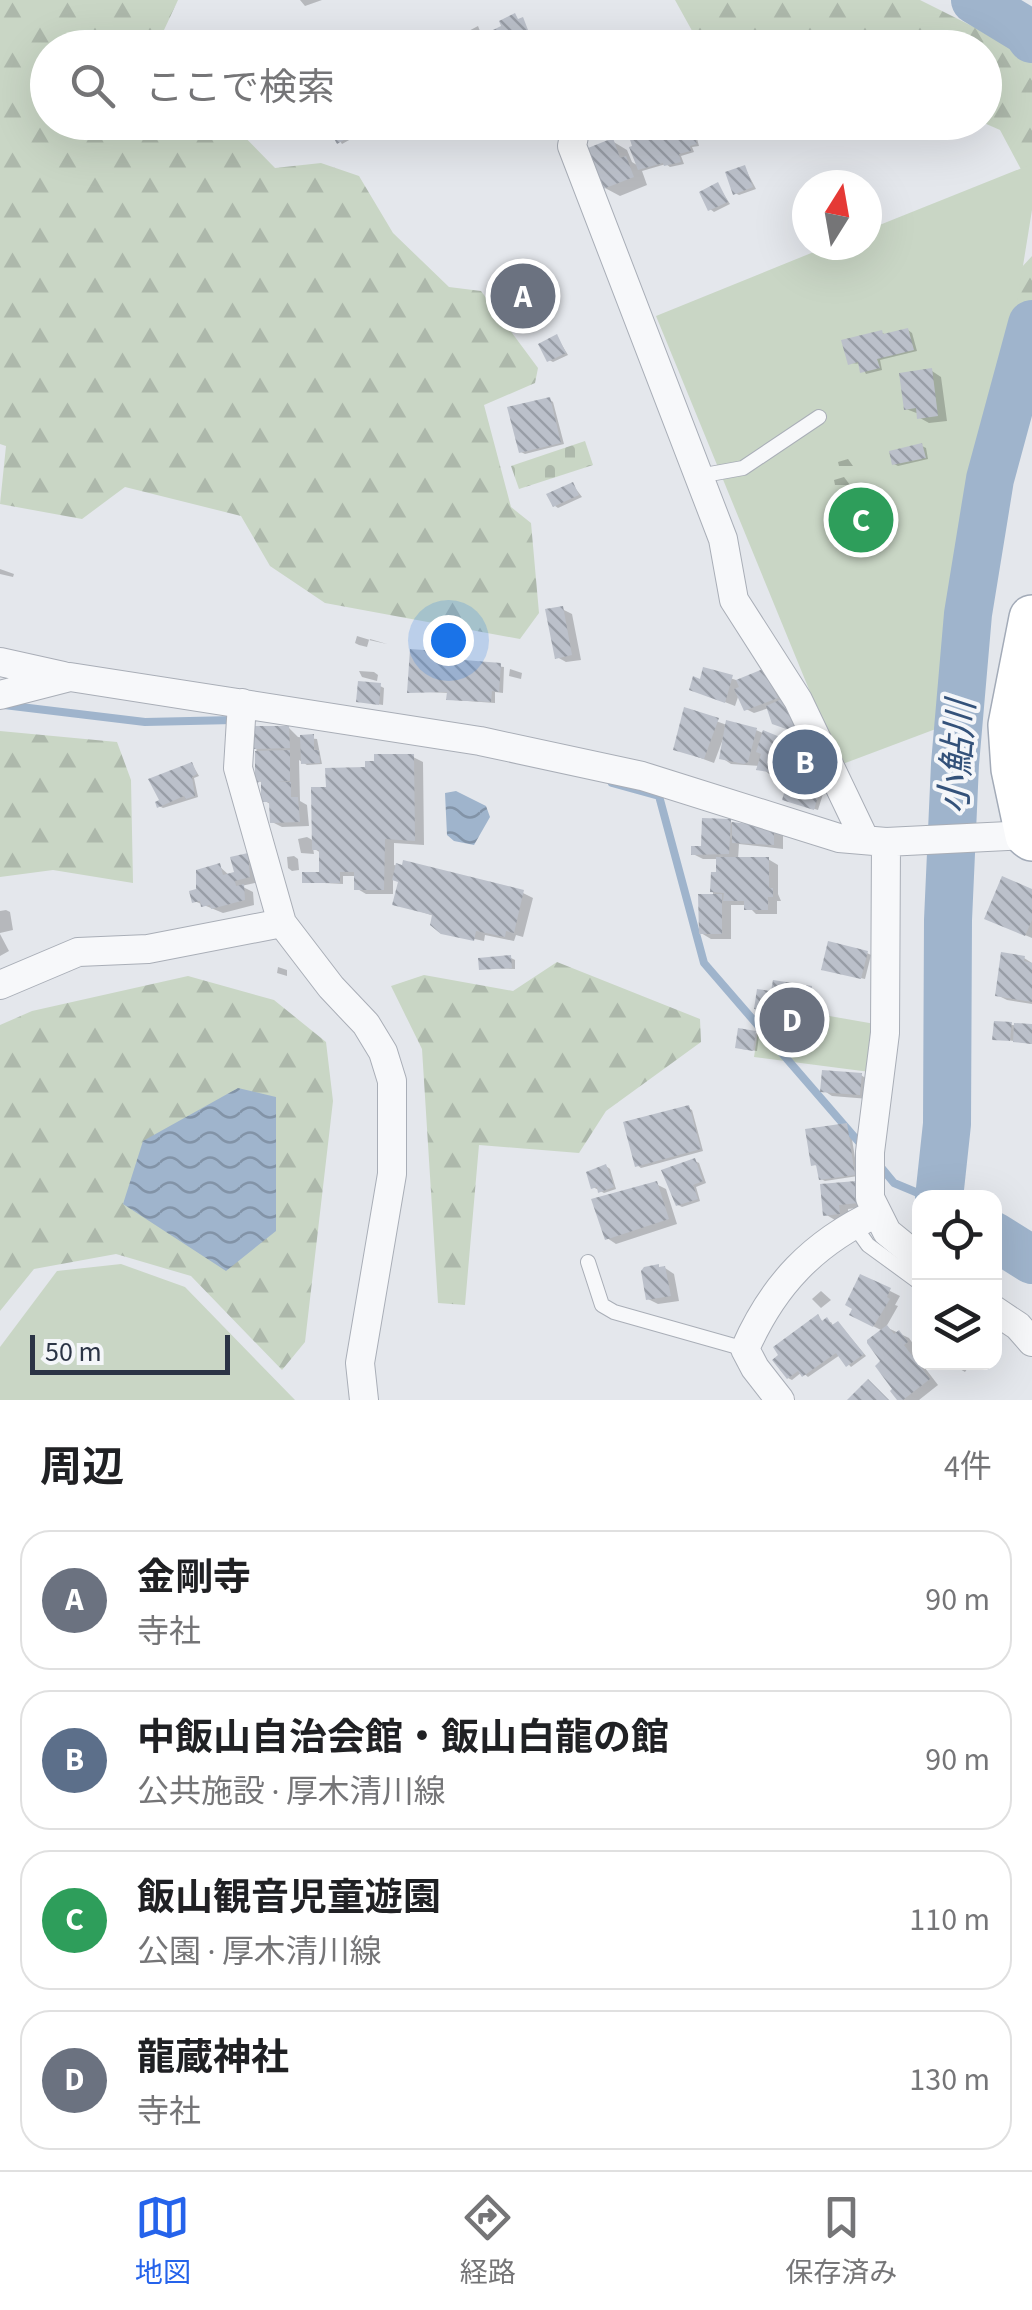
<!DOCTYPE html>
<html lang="ja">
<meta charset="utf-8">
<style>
:root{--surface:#fff;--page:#f6f6f6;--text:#202124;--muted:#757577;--line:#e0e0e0;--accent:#2563eb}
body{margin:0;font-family:"Source Sans 3","Noto Sans JP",sans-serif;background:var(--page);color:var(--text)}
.controls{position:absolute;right:30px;bottom:30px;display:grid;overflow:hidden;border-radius:20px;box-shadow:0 10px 40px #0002}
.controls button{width:90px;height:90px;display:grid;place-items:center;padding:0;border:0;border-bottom:2px solid var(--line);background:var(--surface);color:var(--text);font:50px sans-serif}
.compass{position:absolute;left:792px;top:170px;width:90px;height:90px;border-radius:50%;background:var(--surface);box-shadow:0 10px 40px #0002;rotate:11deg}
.scale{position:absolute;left:30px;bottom:25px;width:200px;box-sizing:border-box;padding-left:10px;border:5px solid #2b3445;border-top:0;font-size:28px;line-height:35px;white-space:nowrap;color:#2b3445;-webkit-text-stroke:8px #f4f6f9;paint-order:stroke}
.you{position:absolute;left:448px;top:640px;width:35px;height:35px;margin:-25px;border:8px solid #fff;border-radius:50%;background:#1a73e8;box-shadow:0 0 0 15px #1a73e833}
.badge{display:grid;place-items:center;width:65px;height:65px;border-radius:50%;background:var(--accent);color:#fff;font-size:32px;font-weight:700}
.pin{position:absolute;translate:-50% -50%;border:5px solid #fff;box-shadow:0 2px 10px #0006}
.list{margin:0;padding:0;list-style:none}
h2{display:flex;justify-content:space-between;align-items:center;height:130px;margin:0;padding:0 40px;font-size:42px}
h2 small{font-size:32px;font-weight:400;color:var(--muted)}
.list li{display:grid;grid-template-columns:65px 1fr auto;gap:30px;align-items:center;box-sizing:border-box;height:140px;margin:0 20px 20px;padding:0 20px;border:2px solid var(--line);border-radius:30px}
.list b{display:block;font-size:38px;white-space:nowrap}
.list p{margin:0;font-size:32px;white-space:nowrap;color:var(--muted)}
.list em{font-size:32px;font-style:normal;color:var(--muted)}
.icon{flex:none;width:55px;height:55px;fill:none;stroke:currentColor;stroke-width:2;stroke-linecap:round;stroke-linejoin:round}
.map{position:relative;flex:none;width:1032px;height:1400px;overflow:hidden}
.search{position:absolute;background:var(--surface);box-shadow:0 10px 40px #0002;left:30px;right:30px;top:30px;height:110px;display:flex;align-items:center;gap:25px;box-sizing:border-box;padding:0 35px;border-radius:55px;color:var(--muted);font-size:38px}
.sheet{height:770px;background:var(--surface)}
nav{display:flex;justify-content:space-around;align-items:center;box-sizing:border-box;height:140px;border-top:2px solid var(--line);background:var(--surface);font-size:28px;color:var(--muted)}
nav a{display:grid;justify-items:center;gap:5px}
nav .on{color:var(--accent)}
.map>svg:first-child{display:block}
.forest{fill:url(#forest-firs)}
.cemetery{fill:url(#cemetery-stones)}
.green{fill:#c9d6c5}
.water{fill:url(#water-waves)}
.shadow{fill:#0003}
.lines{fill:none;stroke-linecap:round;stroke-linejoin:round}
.stream{stroke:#9fb4cc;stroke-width:8}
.river{stroke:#9fb4cc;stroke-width:48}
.building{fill:url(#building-back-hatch)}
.service-casing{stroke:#a9aeb7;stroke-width:16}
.minor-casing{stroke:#a9aeb7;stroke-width:30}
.primary-casing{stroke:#a3abb8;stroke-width:48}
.service{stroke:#f7f8fa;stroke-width:14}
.minor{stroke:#f7f8fa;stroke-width:28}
.primary{stroke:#fff;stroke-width:45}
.labels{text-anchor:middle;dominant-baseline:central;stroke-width:8;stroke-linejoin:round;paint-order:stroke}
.water-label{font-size:38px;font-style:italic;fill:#34527a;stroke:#f4f6f9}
</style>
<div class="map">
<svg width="1032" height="1400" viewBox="0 0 1032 1400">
<defs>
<pattern id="forest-firs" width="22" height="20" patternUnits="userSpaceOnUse" patternTransform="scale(2.5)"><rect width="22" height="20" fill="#c9d6c5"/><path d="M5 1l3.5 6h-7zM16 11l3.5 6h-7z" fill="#adb8ab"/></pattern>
<pattern id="cemetery-stones" width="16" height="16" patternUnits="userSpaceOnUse" patternTransform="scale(2.5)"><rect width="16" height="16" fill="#c9d6c5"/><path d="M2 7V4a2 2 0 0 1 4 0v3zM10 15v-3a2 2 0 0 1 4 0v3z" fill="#adb8ab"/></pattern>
<pattern id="water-waves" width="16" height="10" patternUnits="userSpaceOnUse" patternTransform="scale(2.5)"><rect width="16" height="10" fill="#9fb4cc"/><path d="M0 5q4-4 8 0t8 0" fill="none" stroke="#8293a7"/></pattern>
<pattern id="building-back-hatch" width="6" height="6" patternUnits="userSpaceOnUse" patternTransform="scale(2.5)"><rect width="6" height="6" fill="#bbc0ca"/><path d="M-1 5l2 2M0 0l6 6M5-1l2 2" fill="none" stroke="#989da6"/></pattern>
</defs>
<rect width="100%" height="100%" fill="#e4e7ec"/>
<path class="forest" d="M0,0H178L157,45L159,47L48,48V122L231,123L275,168L321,163L359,176L393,233L449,287L481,291L538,368L535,383L484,405L511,507L531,523L539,613L520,639L325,603L270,566L241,516L125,487L82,519L0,504L6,446L0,444Z
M675,0H920L1032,56V190L1000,130L984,123V48L701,47Z
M1032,256V361L1001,380L952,343Z
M0,731L117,742L131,780L133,883L53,870L0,877Z
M557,962L700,1019L701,1042L606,1111L579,1153L479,1145L465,1305L438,1303L422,1049L391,986L424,975L513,991Z
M188,976L274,1000L326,1042L333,1101L305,1342L282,1370L191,1276L116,1254L34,1269L0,1311V1025L32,1011Z"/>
<path class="cemetery" d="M585,441L593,465L519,489L511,466Z"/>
<path class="green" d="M1032,164V210L949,724L840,765L656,316L831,245H867V230Z
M818,1014L875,1024L870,1072L754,1057L758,1031L805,1038L809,1018L817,1019Z
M121,1264L185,1287L295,1400H0V1347L57,1271Z"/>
<path class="water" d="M456,791L486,806L490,817L474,845L454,841L447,835L445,793Z
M238,1088L276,1097V1231L226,1271L123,1204L143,1141Z"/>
<path class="shadow" d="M300,0H322L305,6Z
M478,26L480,31L465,38L463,34Z
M328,122H363L367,130L342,144Z
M671,122H685L687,130L695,131L699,146L692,147L694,152L681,156L684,164L670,167L666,164L642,171L647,185L620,196L605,188L612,141L627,150L632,162L640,167Z
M745,168L756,189L739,195L735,193Z
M718,185L730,204L714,212L710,209Z
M908,330L912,333L917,351L880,360L882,370L866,374L861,364L850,363L882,333L887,335Z
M557,337L568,355L553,362L549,360Z
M932,371L941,377L947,421L929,423L920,418L919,414L906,409Z
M549,399L553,402L564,444L525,454L521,452Z
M922,446L926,448L928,459L898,466L894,464Z
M848,459L853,466H839L838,462Z
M844,477L850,485H835L834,480Z
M573,485L582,497L558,508L555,506Z
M0,569L14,574L13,577L0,574Z
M562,609L572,614L581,660L566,662L557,657Z
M357,636L370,640V639L387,644L369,640L367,647L359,645L355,643Z
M451,654L455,656V662L504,667L503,693L495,692V703L453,700L449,698V693L410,691Z
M510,669L522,673L521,679L509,676Z
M705,670L739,681L763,672L793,706L784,705L796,732L774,723L769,708L754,713L744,708L739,694L735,706L692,689L701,682Z
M359,671L374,672L378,675L377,681L362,677Z
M380,686L384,688L383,705L358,701Z
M685,710L727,725L756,730L800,749L827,781L818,810L789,801L792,778L769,774L760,766L731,764L722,758L723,739L714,763L676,749Z
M289,728L298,737L317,739L322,764L307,765L299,760L300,801L307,805L309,826L282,827L272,822V805L263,800V783L257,780L256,729Z
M413,757L423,762L424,845L394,843V865L523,893L533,898L523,937L516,935L514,941L485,935L484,941L442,932L434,916L395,903L400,882L393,878V894H366L356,888L357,876H343V884L305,882L329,875L321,853L313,848L314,854L301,853L298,839L307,837L314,841L328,789L367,770Z
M192,764L199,776L194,778L198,797L163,808L159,806Z
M730,822L773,830L783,835V849L739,844L738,859H768L778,865V894L781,901H777V914H756L747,905H731V939H711L701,933L713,896V875H718V859H703L693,854L703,849Z
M248,855L257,861L259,882L241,886L253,892L254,905L223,913L194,901L196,891L219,866L230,876L237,874Z
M294,856L298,859L299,870L292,871L288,868L287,857Z
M1032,891V938L997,923Z
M6,910L10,912L13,930L0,933V911Z
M0,934L9,951L0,956Z
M867,953L871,955L865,979L828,970Z
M511,958L515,960V969L481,968Z
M1024,958L1032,963V1004L1007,1000L997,995Z
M278,967L287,970V976L277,973Z
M811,989L815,991L814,1001L822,1004L820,1016L810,1014L807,1037L773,1032V994Z
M1012,1025L1032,1027V1044L995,1038Z
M756,1033L759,1035L757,1051L742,1049Z
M861,1075L870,1081L869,1099L832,1096L823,1090Z
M688,1108L692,1110L703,1151L641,1168L637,1165Z
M846,1125L850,1127L858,1176L825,1181L821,1179L819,1167L813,1164Z
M695,1161L699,1163L706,1183L696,1187L700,1201L682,1207L678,1205Z
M606,1166L610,1169L616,1189L604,1193L593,1187Z
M656,1184L666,1189L677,1224L616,1244L607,1238Z
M822,1187L867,1207L848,1209L849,1218L835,1220L825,1214Z
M665,1268L674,1274L679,1301L658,1304L648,1299Z
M862,1277L900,1296L895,1305L898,1306L886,1327L909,1338L916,1348L912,1351L938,1385L919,1400H900L883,1362V1331L861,1320Z
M821,1291L831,1300L821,1308L812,1299Z
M818,1317L824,1323L831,1322L834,1327H842L866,1356L851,1367L840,1355L808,1377L802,1372L792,1380L788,1378Z
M948,1362H972L965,1372Z"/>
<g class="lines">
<path class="stream" d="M4,705L145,722L234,720
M612,783L659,796L704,963L864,1148
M880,1166L894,1183L930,1198"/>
<path class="river" d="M975,0L1026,31L1032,39
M939,1198L947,1124L948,920L955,764L968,614L990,479L1032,324
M994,1236L1032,1260"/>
</g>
<path class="building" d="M515,13L518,19L523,17L535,48H472L469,42L501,26L499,21Z
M325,122H362L365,128L337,144Z
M650,122H683L685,128L691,126L697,144L690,146L691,151L679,154L681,162L664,166L663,163L638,170L629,147L632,146L627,130Z
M613,138L620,158L626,156L634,177L603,189L588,148Z
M745,165L753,187L733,195L725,172Z
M718,182L728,202L708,211L699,192Z
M908,328L914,350L877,359L880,368L860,373L858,362L848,365L841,340L882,330L883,334Z
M557,334L566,353L547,362L538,344Z
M932,368L938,416L917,419L916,408L904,410L899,373Z
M550,397L561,443L519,453L507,407Z
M922,443L926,458L892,465L889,451Z
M573,482L579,495L553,507L546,494Z
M563,606L572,655L555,659L545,609Z
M410,649L452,652V659L501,663L499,692L492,691L491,702L446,700L447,692L407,693Z
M703,667L733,675L725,703L689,690L693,676L700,679Z
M763,669L778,698L744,711L734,689L739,687L736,680Z
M358,681L381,683L379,705L356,702Z
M784,698L797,729L792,731L772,724L766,706Z
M684,707L719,718L704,759L673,750Z
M726,720L757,728L748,762L744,764L719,759Z
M254,726H289L290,748L254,749Z
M763,730L792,742L782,774L756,770L761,754L756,752Z
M314,734V750H319L320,763L301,764L300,735Z
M799,743L808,746L824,777L814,810L782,800Z
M290,750V781L276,782H291V797H298L300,822L270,823L269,802H261V781L255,784V751Z
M374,754H414L415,841L385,839L384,890H354V872H340V883H302V872H319V850H312L311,787H326L325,768L365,767V761H374Z
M192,762L197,774L192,777L195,796L186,799L184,796L157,808L155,802L159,800L148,779Z
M702,818L731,819L729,854L691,855V846H701Z
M732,822L774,827V845L732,843Z
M248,853L250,877L235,881L236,886L244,884L245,900L211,909L210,905L201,907L200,901L192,903L189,891L196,889V870L220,863L223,875L234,872L230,857Z
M716,857H769V888H773V897H768V910H744V901H723L724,893L710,892L711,872H716Z
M403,860L524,890L514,933L506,931L505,937L476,931L474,941L441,934L430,925L432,915L392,905L398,882L392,880L396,863L402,865Z
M1002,876L1032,889V920L1025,936L984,919Z
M698,894H722V934H699Z
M828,941L868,951L861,979L821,970Z
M1001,952L1025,956L1024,961L1032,963V1002L995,996Z
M511,955L512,968L479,970L478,958Z
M773,980L812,986L810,998L818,999L816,1015L807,1014L803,1037L766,1031L769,1011L754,1009L757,989L771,991Z
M994,1021L1012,1022L1010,1041L992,1040Z
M1014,1023L1032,1024V1044L1013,1042Z
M738,1028L756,1031L753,1051L735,1048Z
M822,1070L862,1073L860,1095L820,1092Z
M689,1105L701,1149L635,1167L623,1122Z
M847,1123L855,1175L819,1180L816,1165L811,1166L805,1129Z
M695,1158L703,1181L693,1185L698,1199L676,1206L661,1170Z
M606,1164L614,1187L598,1193L597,1187L591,1189L586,1172Z
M657,1181L669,1219L605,1240L591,1199Z
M856,1181L859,1203L839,1205L840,1214L823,1216L820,1184Z
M659,1264V1267L665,1266L671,1296L646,1300L641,1271L644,1267Z
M860,1274L891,1288L887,1297L890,1299L873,1327L849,1315L852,1309L845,1305Z
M818,1314L822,1321L827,1317L832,1325L838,1321L864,1354L846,1367L836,1353L802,1377L798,1371L787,1379L772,1360L778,1355L773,1347Z
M887,1325L894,1334L899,1330L908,1342L904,1345L930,1379L903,1400H897L890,1391L892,1389L875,1366L880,1361L867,1343V1340Z
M868,1379L889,1400H847Z"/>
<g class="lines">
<g class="service-casing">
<path id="service" d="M699,476L743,468L819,417
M853,1224L868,1245L920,1283
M588,1262L602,1305L614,1312L745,1349"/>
</g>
<g class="minor-casing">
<path id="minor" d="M575,131L572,146L723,539L734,600L798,700L865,840
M0,662L63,676
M0,695L70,677L480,741L642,776L839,838L886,842
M242,703L238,768L282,923L331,987L366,1024L383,1052L392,1081V1174L360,1363L364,1400
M0,985L78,952L148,949L282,923
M920,1259L887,1232L870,1198V1152L885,1033L886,842L1028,835
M994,1310L1018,1326L1032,1342
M780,1400L755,1368L745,1349C773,1285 813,1243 877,1213"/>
</g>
<g class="primary-casing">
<path id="primary" d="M1032,618L1011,725L1014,769L1028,835L1032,838"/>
</g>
<use href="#service" class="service"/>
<use href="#minor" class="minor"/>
<use href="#primary" class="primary"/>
</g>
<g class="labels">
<g class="water-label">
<text transform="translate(958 757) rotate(-86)">小鮎川</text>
</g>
</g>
</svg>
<div class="controls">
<button><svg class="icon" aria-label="locate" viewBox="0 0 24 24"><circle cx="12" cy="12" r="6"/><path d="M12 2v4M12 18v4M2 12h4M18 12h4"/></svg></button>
<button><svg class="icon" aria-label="layers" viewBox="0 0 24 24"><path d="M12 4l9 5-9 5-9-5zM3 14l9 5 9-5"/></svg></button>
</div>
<svg class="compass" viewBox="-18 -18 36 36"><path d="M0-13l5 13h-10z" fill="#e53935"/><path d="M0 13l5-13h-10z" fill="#757577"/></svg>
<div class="scale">50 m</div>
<div class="you"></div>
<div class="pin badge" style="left:523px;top:296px;background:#6b7280">A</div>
<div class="pin badge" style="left:805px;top:762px;background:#5c6f8a">B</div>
<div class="pin badge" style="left:861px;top:520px;background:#2e9e5b">C</div>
<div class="pin badge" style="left:792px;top:1020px;background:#6b7280">D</div>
<div class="search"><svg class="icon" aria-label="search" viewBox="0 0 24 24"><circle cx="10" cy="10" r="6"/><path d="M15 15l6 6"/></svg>ここで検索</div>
</div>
<section class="sheet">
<h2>周辺<small>4件</small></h2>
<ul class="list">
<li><span class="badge" style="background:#6b7280">A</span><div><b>金剛寺</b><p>寺社</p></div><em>90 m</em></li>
<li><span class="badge" style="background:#5c6f8a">B</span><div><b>中飯山自治会館・飯山白龍の館</b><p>公共施設 · 厚木清川線</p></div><em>90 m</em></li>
<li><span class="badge" style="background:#2e9e5b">C</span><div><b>飯山観音児童遊園</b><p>公園 · 厚木清川線</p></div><em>110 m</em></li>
<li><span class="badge" style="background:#6b7280">D</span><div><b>龍蔵神社</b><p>寺社</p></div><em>130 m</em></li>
</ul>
</section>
<nav>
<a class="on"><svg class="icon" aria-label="map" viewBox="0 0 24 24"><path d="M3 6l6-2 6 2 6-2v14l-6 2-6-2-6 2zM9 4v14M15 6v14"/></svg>地図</a>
<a><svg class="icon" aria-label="directions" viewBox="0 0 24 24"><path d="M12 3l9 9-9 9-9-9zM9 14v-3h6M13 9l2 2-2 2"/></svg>経路</a>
<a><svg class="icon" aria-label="saved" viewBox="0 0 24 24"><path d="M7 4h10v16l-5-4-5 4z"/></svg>保存済み</a>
</nav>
